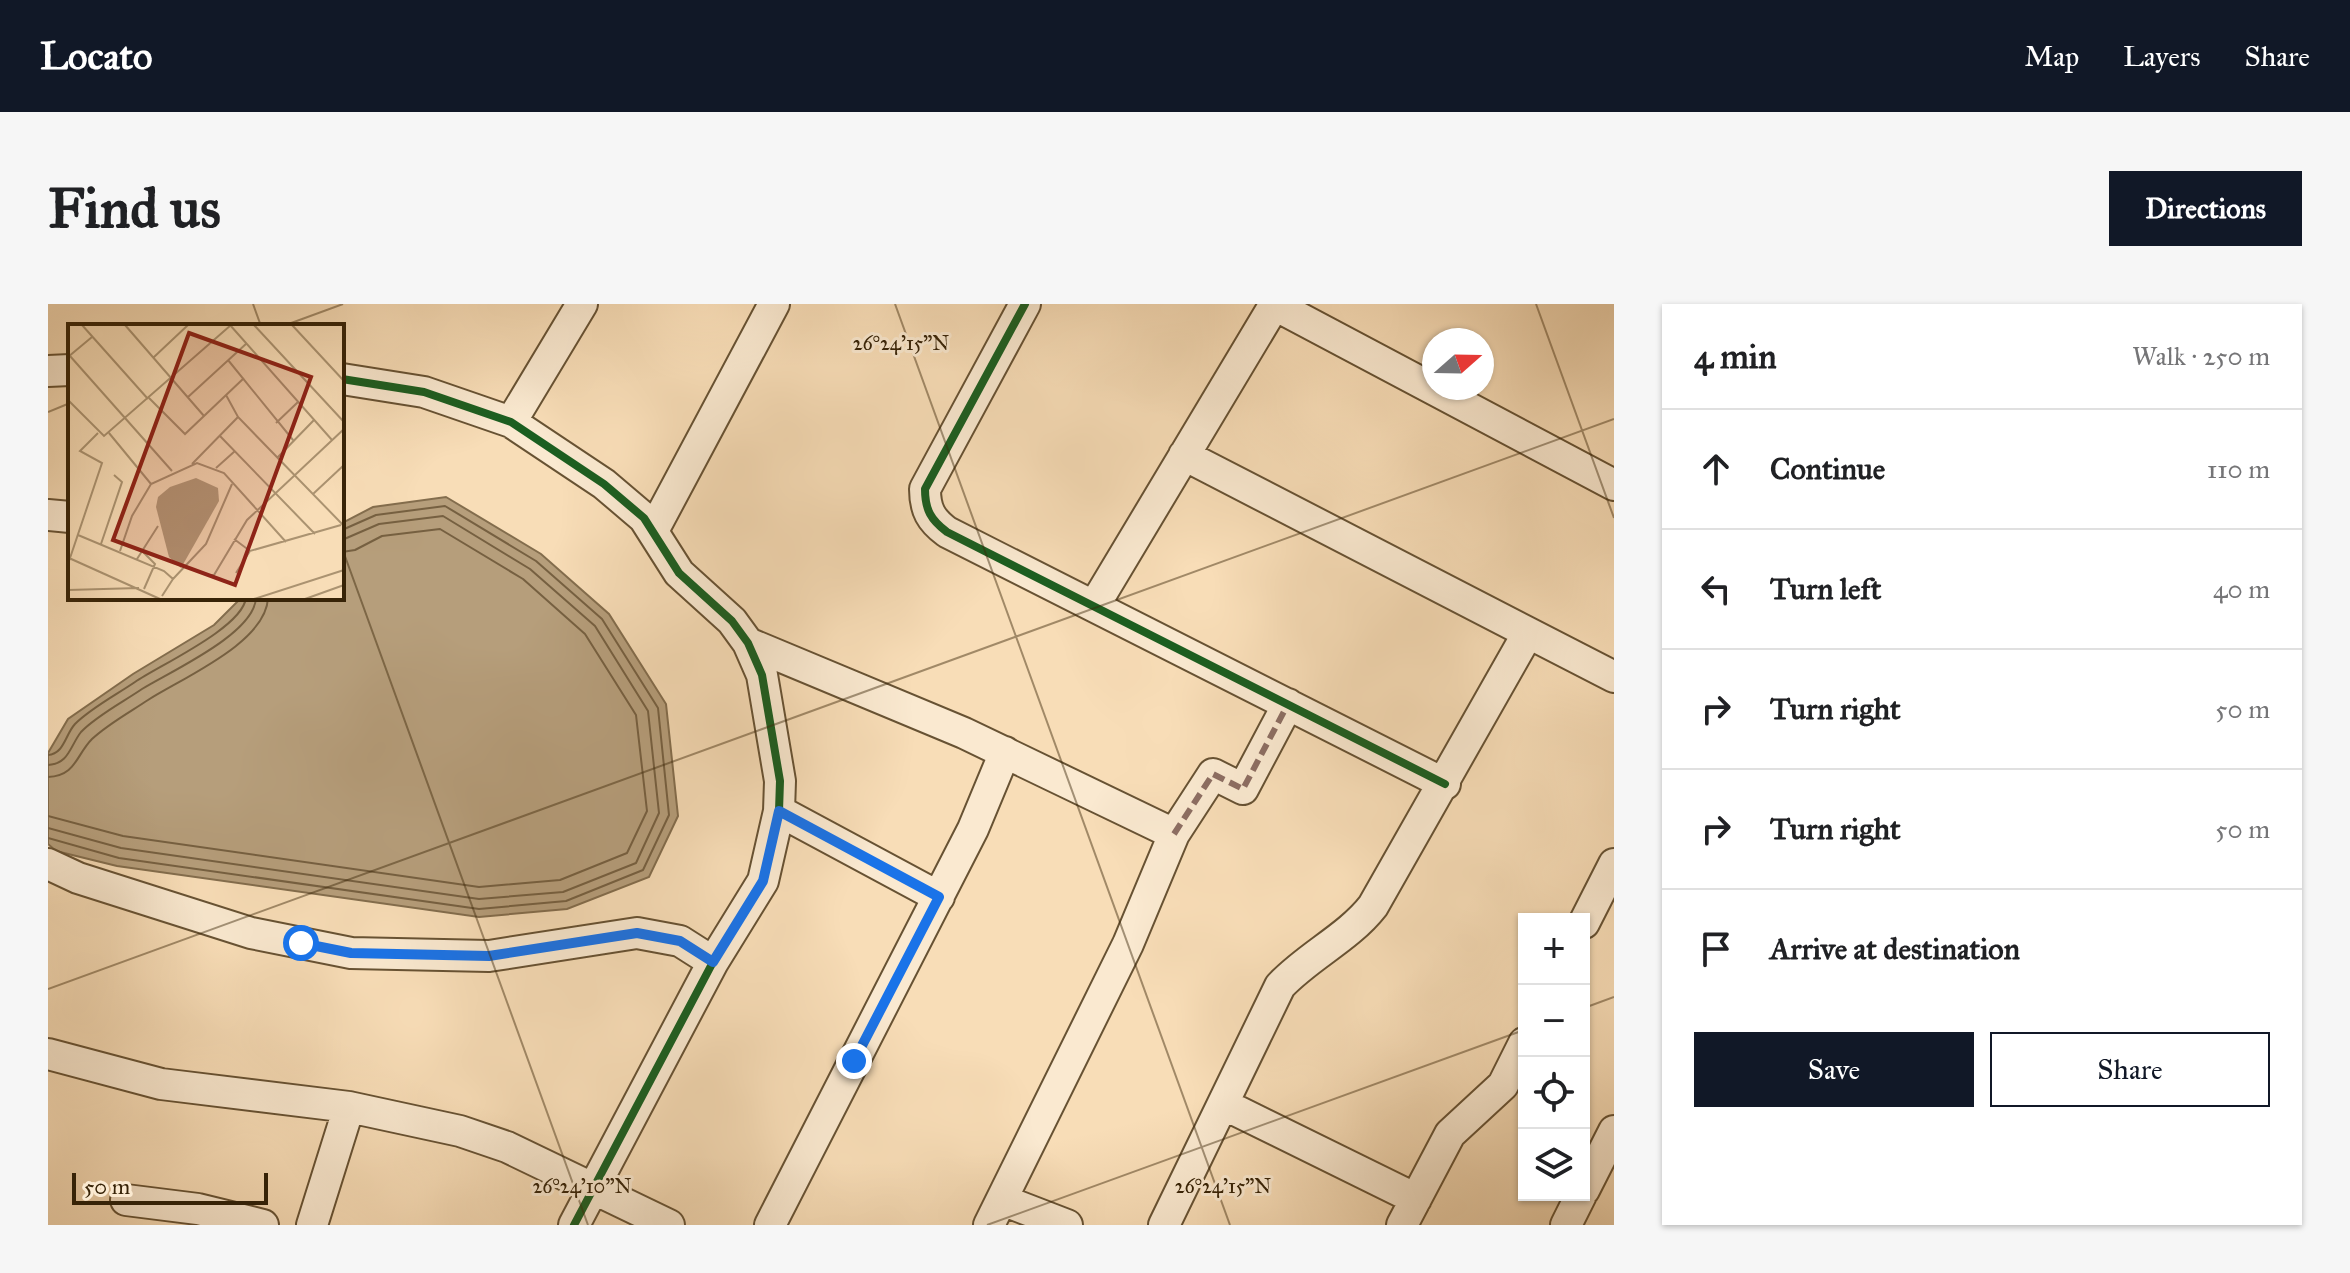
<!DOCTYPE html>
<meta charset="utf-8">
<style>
:root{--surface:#fff;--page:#f6f6f6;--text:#202124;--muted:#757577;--line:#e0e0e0;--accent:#111827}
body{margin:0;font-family:"IM FELL Great Primer",serif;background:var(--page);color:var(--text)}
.controls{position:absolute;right:24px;bottom:24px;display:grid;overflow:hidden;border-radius:0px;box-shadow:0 2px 6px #0004}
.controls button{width:72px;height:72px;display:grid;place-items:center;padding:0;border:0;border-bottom:2px solid var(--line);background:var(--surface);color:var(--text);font:40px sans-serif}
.compass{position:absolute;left:1374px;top:24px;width:72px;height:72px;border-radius:50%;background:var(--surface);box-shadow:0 2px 6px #0004;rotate:70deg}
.scale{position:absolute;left:24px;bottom:20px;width:196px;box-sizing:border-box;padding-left:8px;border:4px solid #372307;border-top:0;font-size:22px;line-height:28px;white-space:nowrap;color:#372307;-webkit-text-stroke:6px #fae9d0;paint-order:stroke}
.stop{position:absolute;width:24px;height:24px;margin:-18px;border:6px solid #1a73e8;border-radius:50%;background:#fff}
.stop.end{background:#1a73e8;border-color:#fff;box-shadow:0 2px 8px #0008}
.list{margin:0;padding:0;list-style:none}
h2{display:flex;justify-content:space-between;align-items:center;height:104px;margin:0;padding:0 32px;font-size:34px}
h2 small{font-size:26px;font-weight:400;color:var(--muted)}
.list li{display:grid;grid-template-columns:52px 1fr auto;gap:24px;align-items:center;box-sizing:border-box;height:120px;padding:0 32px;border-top:2px solid var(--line)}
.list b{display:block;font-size:30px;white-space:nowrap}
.list em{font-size:26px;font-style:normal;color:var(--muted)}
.actions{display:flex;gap:16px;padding:24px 32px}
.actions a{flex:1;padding:18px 0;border:2px solid var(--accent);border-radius:0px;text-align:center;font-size:28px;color:var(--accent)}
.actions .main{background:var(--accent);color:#fff}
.icon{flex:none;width:44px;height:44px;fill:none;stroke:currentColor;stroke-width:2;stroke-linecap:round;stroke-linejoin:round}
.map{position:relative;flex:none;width:1566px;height:921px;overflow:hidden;border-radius:0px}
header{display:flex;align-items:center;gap:48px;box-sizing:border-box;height:112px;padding:0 40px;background:var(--accent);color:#fff}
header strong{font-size:38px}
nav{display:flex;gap:44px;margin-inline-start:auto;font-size:28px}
.intro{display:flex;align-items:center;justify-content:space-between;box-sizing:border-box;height:192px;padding:0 48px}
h1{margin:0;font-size:56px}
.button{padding:20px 36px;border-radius:0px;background:var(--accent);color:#fff;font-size:28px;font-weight:700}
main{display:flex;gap:48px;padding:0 48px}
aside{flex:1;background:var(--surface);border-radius:0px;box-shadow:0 2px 6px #0004}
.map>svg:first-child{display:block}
.water{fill:#b69e7b;stroke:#836d4d;stroke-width:2}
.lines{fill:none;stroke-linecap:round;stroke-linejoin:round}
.shore{stroke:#766041;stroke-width:2}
.minor-casing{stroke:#675233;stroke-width:34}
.minor{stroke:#fae9d0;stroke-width:30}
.quiet{stroke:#8d6e63;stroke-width:6;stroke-dasharray:12 6;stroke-linecap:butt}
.cycleway-casing{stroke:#fae9d0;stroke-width:13}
.cycleway{stroke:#1b5e20;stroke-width:8}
.route{stroke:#1a73e8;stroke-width:10}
.ticks{fill:none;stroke:#372307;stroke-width:2;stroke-opacity:0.45}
.inset-road{fill:none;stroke:#ab9371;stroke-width:2}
.view{fill:#8f2418;fill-opacity:0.15;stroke:#8f2418;stroke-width:4}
.inset-edge{fill:none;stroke:#372307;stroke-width:4}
.ticks-label{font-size:20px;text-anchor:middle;fill:#372307;stroke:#fae9d0;stroke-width:6;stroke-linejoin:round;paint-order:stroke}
</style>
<header>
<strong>Locato</strong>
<nav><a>Map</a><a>Layers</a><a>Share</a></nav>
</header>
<div class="intro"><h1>Find us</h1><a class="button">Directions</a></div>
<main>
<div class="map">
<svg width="1566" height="921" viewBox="0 0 1566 921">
<rect width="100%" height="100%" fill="#f8ddb7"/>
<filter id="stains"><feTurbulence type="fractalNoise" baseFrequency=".0025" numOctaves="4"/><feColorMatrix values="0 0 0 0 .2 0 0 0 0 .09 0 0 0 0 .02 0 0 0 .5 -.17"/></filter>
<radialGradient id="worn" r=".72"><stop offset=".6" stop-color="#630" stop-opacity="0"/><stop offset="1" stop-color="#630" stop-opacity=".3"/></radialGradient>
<path class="water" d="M398,193L493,250L561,310L618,400L630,512L601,573L519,605L431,613L69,562L8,547L0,540V449L20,415L85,370L166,321L193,294H294V219L325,203Z"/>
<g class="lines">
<path class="shore" d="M0,451C16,450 17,431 27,420C43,404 68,391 87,378C112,361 194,324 198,294
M0,461C21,460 22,442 33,428C48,412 75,398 94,385C123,367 206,330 208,294
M0,473C28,472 28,451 44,435C60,420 82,408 100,396C134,374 218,339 220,294
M0,512L75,532L431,583L512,576L579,549L599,507L588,411L537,330L475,275L392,225L334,232L307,246L294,248
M0,524L73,544L431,595L515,588L588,559L611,509L600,407L547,322L482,265L395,212L331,220L294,236
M0,534L71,554L431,605L518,597L595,566L621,511L610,404L554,315L488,257L397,202L328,211L294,226"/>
<g class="minor-casing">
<path id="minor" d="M977,0L877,185C877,206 883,216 899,228L1397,480
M1225,0L1566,181
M0,67L22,66
M294,75L376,88L463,118L556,180L596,214L631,269L684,317L700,339L714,371L732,477L731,507L715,577L665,658L526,921
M463,118L534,0
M1136,151L1566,373
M0,211L22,213
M606,225L726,0
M1046,302L1227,0
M700,339L916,429L1126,530
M731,507L891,593
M0,560L30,574L203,629L303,649L441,652L589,629L632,637L665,658
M1536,619L1566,560
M0,750L113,780L301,803L412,827L459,843L621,921
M1175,800L1368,895
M1536,886L1566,827
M78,896L150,905L215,921
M954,896L1019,921
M264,921L301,803
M722,921L925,525L957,448
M941,921L1080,640L1126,530L1165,470L1195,485L1240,400
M1116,921L1232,682C1260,652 1300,634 1325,602L1480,329
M1354,921L1402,830L1455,781L1476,739
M1518,921L1533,891"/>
</g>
<use href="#minor" class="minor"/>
<path class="quiet" d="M1126,530L1165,470L1195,485L1240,400"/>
<g class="cycleway-casing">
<path id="cycleway" d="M977,0L877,185C877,206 883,216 899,228L1397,480
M294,75L376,88L463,118L556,180L596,214L631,269L684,317L700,339L714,371L732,477L731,507L715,577L665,658L526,921"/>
</g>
<use href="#cycleway" class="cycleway"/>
</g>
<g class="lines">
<path class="route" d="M253,639L303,649L441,652L589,629L632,637L665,658L715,577L731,507L891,593L806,757"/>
</g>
<path class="ticks" d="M205,0L213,22M847,0L1182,921M1488,0L1566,214M235,22L295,0M0,108L22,99M294,244L540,921M0,685L1566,115M1536,704L1566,693M939,921L1476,726"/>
<g transform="translate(20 20)">
<rect width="276" height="276" fill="#f8ddb7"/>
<path d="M128,154L150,164L151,177L113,244L101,233L88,183L90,173L102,163Z" fill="#b69e7b"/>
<path class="inset-road" d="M14,1L80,75M57,1L136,92M162,1L264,116M186,1L276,98M224,1L276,57M2,32L104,147M0,33L24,13M86,33L120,1M160,36L225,116M158,71L170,93L276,202M120,73L179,19M81,74L117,110L176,54M0,76L36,112L163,1M208,99L230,78M41,109L83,160M151,111L247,210M210,133L246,96M124,140L170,93M148,144L167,127M245,170L276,141M10,211L96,247L105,255L94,272M166,215L182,227L273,201M33,220L54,158L46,151M73,226L87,240L76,265M52,227L64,192L83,160L129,139L156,149L218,218M1,234L92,275M69,235L90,202M0,240L34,139L12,127L30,109M168,249L182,227M137,251H146L179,196L276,105M105,255L138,220L164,160M0,266L71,264M186,275L276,246M237,275L276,261"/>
<path class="view" d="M121,9L243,53L167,261L45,216Z"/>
<rect width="276" height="276" class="inset-edge"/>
</g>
<g class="ticks-label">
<text x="853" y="46">26°24'15"N</text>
<text x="534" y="889">26°24'10"N</text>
<text x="1175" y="889">26°24'15"N</text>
</g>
<rect width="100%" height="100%" filter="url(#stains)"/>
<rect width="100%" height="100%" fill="url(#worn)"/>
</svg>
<div class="controls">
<button>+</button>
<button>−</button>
<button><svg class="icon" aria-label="locate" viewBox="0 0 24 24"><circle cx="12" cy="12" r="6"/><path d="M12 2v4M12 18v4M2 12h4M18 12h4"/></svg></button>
<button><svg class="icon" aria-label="layers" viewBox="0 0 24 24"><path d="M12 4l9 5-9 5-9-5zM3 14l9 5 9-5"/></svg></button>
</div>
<svg class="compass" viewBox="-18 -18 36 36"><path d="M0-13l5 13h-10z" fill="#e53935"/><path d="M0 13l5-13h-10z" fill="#757577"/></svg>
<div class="scale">50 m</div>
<div class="stop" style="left:253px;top:639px"></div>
<div class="stop end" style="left:806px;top:757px"></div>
</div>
<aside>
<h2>4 min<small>Walk · 250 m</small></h2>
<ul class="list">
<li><svg class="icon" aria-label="ahead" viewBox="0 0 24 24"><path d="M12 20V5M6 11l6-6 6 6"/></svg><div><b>Continue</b></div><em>110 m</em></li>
<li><svg class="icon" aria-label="left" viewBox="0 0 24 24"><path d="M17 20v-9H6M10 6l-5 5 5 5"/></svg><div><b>Turn left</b></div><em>40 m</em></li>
<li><svg class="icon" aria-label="right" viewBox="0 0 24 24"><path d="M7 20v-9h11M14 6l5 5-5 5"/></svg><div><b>Turn right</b></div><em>50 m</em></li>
<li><svg class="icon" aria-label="right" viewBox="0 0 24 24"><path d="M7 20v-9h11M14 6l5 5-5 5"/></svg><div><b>Turn right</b></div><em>50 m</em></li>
<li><svg class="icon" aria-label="arrive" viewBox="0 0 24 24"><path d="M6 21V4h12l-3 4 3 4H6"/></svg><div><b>Arrive at destination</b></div></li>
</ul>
<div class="actions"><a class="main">Save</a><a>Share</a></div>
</aside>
</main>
